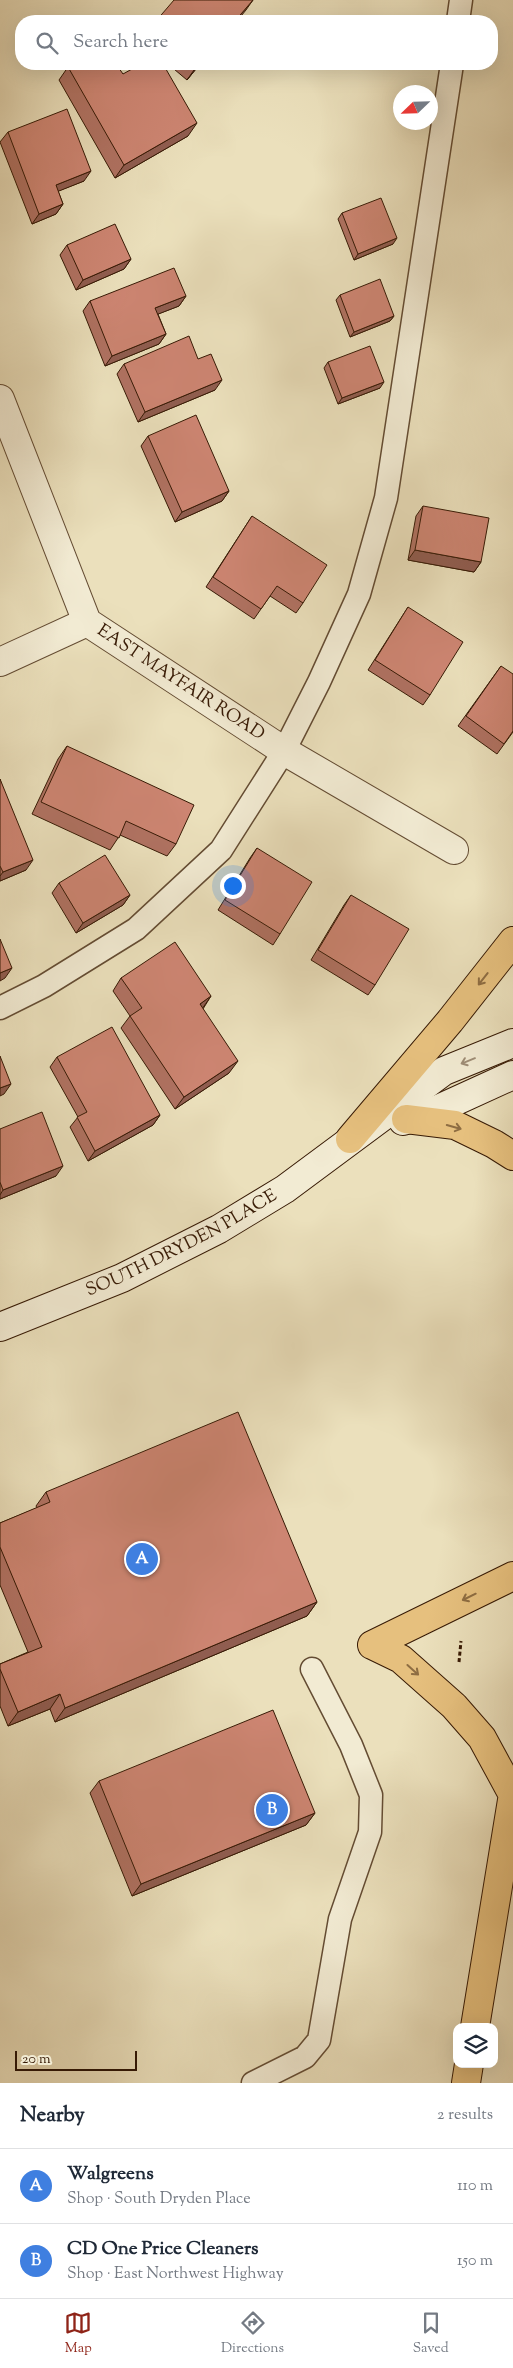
<!DOCTYPE html>
<meta charset="utf-8">
<style>
:root{--surface:#fff;--page:#f6f6f7;--text:#1f2937;--muted:#747a83;--line:#e0e1e3;--accent:#8f2418}
body{margin:0;font-family:"Sorts Mill Goudy",serif;background:var(--page);color:var(--text)}
.controls{position:absolute;right:15px;bottom:15px;display:grid;overflow:hidden;border-radius:10px;box-shadow:0 5px 20px #0002}
.controls button{width:45px;height:45px;display:grid;place-items:center;padding:0;border:0;border-bottom:1px solid var(--line);background:var(--surface);color:var(--text);font:25px sans-serif}
.compass{position:absolute;left:393px;top:85px;width:45px;height:45px;border-radius:50%;background:var(--surface);box-shadow:0 5px 20px #0002;rotate:247deg}
.scale{position:absolute;left:15px;bottom:12px;width:122px;box-sizing:border-box;padding-left:5px;border:2px solid #371a05;border-top:0;font-size:14px;line-height:18px;white-space:nowrap;color:#371a05;-webkit-text-stroke:4px #f2ebd3;paint-order:stroke}
.you{position:absolute;left:232px;top:885px;width:18px;height:18px;margin:-12px;border:4px solid #fff;border-radius:50%;background:#1a73e8;box-shadow:0 0 0 8px #1a73e833}
.badge{display:grid;place-items:center;width:32px;height:32px;border-radius:50%;background:var(--accent);color:#fff;font-size:16px;font-weight:700}
.pin{position:absolute;translate:-50% -50%;border:2px solid #fff;box-shadow:0 1px 5px #0006}
.list{margin:0;padding:0;list-style:none}
h2{display:flex;justify-content:space-between;align-items:center;height:65px;margin:0;padding:0 20px;font-size:21px}
h2 small{font-size:16px;font-weight:400;color:var(--muted)}
.list li{display:grid;grid-template-columns:32px 1fr auto;gap:15px;align-items:center;box-sizing:border-box;height:75px;padding:0 20px;border-top:1px solid var(--line)}
.list b{display:block;font-size:19px;white-space:nowrap}
.list p{margin:0;font-size:16px;white-space:nowrap;color:var(--muted)}
.list em{font-size:16px;font-style:normal;color:var(--muted)}
.icon{flex:none;width:28px;height:28px;fill:none;stroke:currentColor;stroke-width:2;stroke-linecap:round;stroke-linejoin:round}
.map{position:relative;flex:none;width:513px;height:2083px;overflow:hidden}
.search{position:absolute;background:var(--surface);box-shadow:0 5px 20px #0002;left:15px;right:15px;top:15px;height:55px;display:flex;align-items:center;gap:12px;box-sizing:border-box;padding:0 18px;border-radius:20px;color:var(--muted);font-size:19px}
.sheet{height:215px;background:var(--surface)}
nav{display:flex;justify-content:space-around;align-items:center;box-sizing:border-box;height:70px;border-top:1px solid var(--line);background:var(--surface);font-size:14px;color:var(--muted)}
nav a{display:grid;justify-items:center;gap:2px}
nav .on{color:var(--accent)}
.map>svg:first-child{display:block}
.lines{fill:none;stroke-linecap:round;stroke-linejoin:round}
.lane-casing{stroke:#644c33;stroke-width:25}
.street-casing{stroke:#644c33;stroke-width:30}
.secondary-casing{stroke:#371a05;stroke-width:30}
.primary-casing{stroke:#371a05;stroke-width:30}
.path{stroke:#371a05;stroke-width:3;stroke-dasharray:4 2.5;stroke-linecap:butt}
.lane{stroke:#f2ebd3;stroke-width:22}
.street{stroke:#f2ebd3;stroke-width:28}
.secondary{stroke:#f2ebd3;stroke-width:28}
.primary{stroke:#e6c07e;stroke-width:28}
.wall{fill:#b07262;stroke:#371a05}
.shaded-wall{fill:#905d50;stroke:#371a05}
.building{fill:#cd8572;stroke:#371a05}
.oneway{stroke:#8e6d42}
.oneway2{stroke:#9e8d76}
.labels{text-anchor:middle;dominant-baseline:central;stroke-width:5;stroke-linejoin:round;paint-order:stroke}
.street-label{font-size:18px;fill:#371a05;stroke:#f2ebd3}
</style>
<div class="map">
<svg width="513" height="2083" viewBox="0 0 513 2083">
<rect width="100%" height="100%" fill="#ebe0bc"/>
<filter id="stains"><feTurbulence type="fractalNoise" baseFrequency=".004" numOctaves="4"/><feColorMatrix values="0 0 0 0 .2 0 0 0 0 .09 0 0 0 0 .02 0 0 0 .5 -.17"/></filter>
<radialGradient id="worn" r=".72"><stop offset=".6" stop-color="#630" stop-opacity="0"/><stop offset="1" stop-color="#630" stop-opacity=".3"/></radialGradient>
<g class="lines">
<g class="lane-casing">
<path id="lane" d="M458,21L461,0
M0,1008L44,986L136,929L221,850L284,751L319,682L359,594L386,498L452,64
M253,2083L305,2057L319,2040L340,1919L370,1832L371,1795L351,1745L312,1669"/>
</g>
<g class="street-casing">
<g id="street">
<path id="s1" d="M0,399L87,622L284,751L454,850"/>
<path d="M0,662L87,622"/>
</g>
</g>
<g class="secondary-casing">
<g id="secondary">
<path d="M403,1121L434,1111L513,1075"/>
<path id="s2" d="M0,1327L122,1278L219,1229L285,1189L444,1071L513,1043"/>
</g>
</g>
<g class="primary-casing">
<path id="primary" d="M406,1119L455,1125L494,1144L513,1156
M350,1139L450,1021L513,941
M372,1645L401,1659L454,1706L482,1738L513,1795
M372,1645L513,1576
M475,2027L513,1794
M466,2083L469,2064"/>
</g>
<path class="path" d="M459,1662L461,1641"/>
<use href="#lane" class="lane"/>
<use href="#street" class="street"/>
<use href="#secondary" class="secondary"/>
<use href="#primary" class="primary"/>
</g>
<path class="wall" d="M168,64H200L187,80Z
M68,67L123,74L188,136L115,178L59,80Z
M8,132L84,181L58,191L63,204L56,214L32,224L0,142Z
M342,213L393,244L354,260L338,219Z
M67,245L131,259L124,269L76,290L60,255Z
M340,295L394,316L390,321L350,337L336,300Z
M186,296L179,306L158,314L166,334L159,344L105,366L83,311L90,301Z
M198,359L215,390L138,422L117,374L124,364Z
M328,362L380,388L338,404L324,368Z
M148,436L229,491L222,501L175,522L141,446Z
M423,506L481,562L474,572L408,560L416,516Z
M252,516L303,603L296,613L270,596L254,619L206,587Z
M408,607L430,695L423,705L368,670Z
M501,666L513,732L497,754L458,726Z
M67,746L176,844L167,856L120,835L110,850L32,814L58,759Z
M0,779L26,870L0,881Z
M257,848L280,934L273,945L218,910L250,858Z
M59,883L130,895L123,905L76,933L52,893Z
M351,895L375,985L368,995L311,960L344,905Z
M121,978L211,996L203,1009L229,1073L175,1109L121,1028L130,1016L113,991Z
M57,1057L160,1115L153,1125L88,1161L70,1127L78,1117L50,1067Z
M0,1129L56,1176L0,1199Z
M46,1492L317,1602L307,1616L55,1722L50,1709L8,1726L0,1706V1664L28,1652L0,1585V1523L37,1508L36,1506Z
M99,1781L315,1813L306,1825L132,1896L90,1793Z"/>
<path class="shaded-wall" d="M253,0L246,10L237,21H235Z
M199,64H200L187,80L194,70Z
M197,123L188,136L115,178L124,165Z
M91,171L84,181L49,195L56,185Z
M63,204L56,214L32,224L39,214Z
M397,238L393,244L354,260L358,254Z
M131,259L124,269L76,290L83,280Z
M186,296L179,306L148,318L155,308Z
M394,316L390,321L350,337L354,332Z
M166,334L159,344L105,366L112,356Z
M222,380L215,390L138,422L145,412Z
M384,382L380,388L338,404L342,398Z
M229,491L222,501L175,522L182,512Z
M415,550L481,562L474,572L408,560Z
M33,860L26,870L0,881V876L3,872Z
M130,895L123,905L76,933L83,923Z
M12,968L5,978L0,981V973Z
M211,996L202,1009L200,1004Z
M238,1061L229,1073L175,1109L184,1097Z
M11,1084L4,1094L0,1096V1088Z
M160,1115L153,1125L88,1161L95,1151Z
M63,1166L56,1176L0,1199V1195L3,1190Z
M317,1602L307,1616L55,1722L65,1708Z
M60,1694L50,1709L8,1726L18,1712Z
M315,1813L306,1825L132,1896L141,1884Z"/>
<path class="building" d="M174,0H253L235,21H156Z
M73,64H116L123,74L141,64H163L197,123L124,165L68,67Z
M187,64H199L194,70Z
M67,109L91,171L56,185L63,204L39,214L8,132Z
M381,198L397,238L358,254L342,213Z
M115,224L131,259L83,280L67,245Z
M174,268L186,296L155,308L166,334L112,356L90,301Z
M380,279L394,316L354,332L340,295Z
M189,336L198,359L211,354L222,380L145,412L124,364Z
M370,346L384,382L342,398L328,362Z
M196,415L229,491L182,512L148,436Z
M423,506L489,518L481,562L415,550Z
M252,516L327,565L303,603L277,586L261,609L213,577Z
M408,607L463,642L430,695L375,660Z
M501,666L513,674V731L504,744L466,716Z
M67,746L194,805L176,844L126,821L119,838L41,802Z
M0,779L33,860L3,872L0,866Z
M257,848L312,882L280,934L225,900Z
M105,855L130,895L83,923L59,883Z
M351,895L409,929L375,985L318,950Z
M0,939L12,968L0,973Z
M175,942L211,996L200,1004L238,1061L184,1097L130,1016L142,1008L121,978Z
M112,1027L160,1115L95,1151L77,1117L87,1112L57,1057Z
M0,1056L11,1084L0,1088Z
M42,1112L63,1166L3,1190L0,1182V1129Z
M238,1412L317,1602L65,1708L60,1694L18,1712L0,1669V1664L42,1647L0,1547V1523L50,1502L46,1492Z
M273,1710L315,1813L141,1884L99,1781Z"/>
<defs><path id="oneway-shaft" d="M-6 0H5M1.5-3L5.5 0L1.5 3" fill="none" stroke-width="1.6" stroke-linecap="round" stroke-linejoin="round" transform="scale(1.25)"/></defs>
<g class="oneway">
<use href="#oneway-shaft" transform="translate(483 979) rotate(128)"/>
<use href="#oneway-shaft" transform="translate(454 1127) rotate(16)"/>
<use href="#oneway-shaft" transform="translate(469 1597) rotate(154)"/>
<use href="#oneway-shaft" transform="translate(413 1670) rotate(42)"/>
</g>
<use class="oneway2" href="#oneway-shaft" transform="translate(468 1061) rotate(158)"/>
<g class="labels">
<g class="street-label">
<text stroke="none"><textPath href="#s1" startOffset="351">EAST MAYFAIR ROAD</textPath></text>
<text stroke="none"><textPath href="#s2" startOffset="200">SOUTH DRYDEN PLACE</textPath></text>
</g>
</g>
<rect width="100%" height="100%" filter="url(#stains)"/>
<rect width="100%" height="100%" fill="url(#worn)"/>
</svg>
<div class="controls">
<button><svg class="icon" aria-label="layers" viewBox="0 0 24 24"><path d="M12 4l9 5-9 5-9-5zM3 14l9 5 9-5"/></svg></button>
</div>
<svg class="compass" viewBox="-18 -18 36 36"><path d="M0-13l5 13h-10z" fill="#e53935"/><path d="M0 13l5-13h-10z" fill="#747a83"/></svg>
<div class="scale">20 m</div>
<div class="you"></div>
<div class="pin badge" style="left:142px;top:1559px;background:#3f7fe0">A</div>
<div class="pin badge" style="left:272px;top:1810px;background:#3f7fe0">B</div>
<div class="search"><svg class="icon" aria-label="search" viewBox="0 0 24 24"><circle cx="10" cy="10" r="6"/><path d="M15 15l6 6"/></svg>Search here</div>
</div>
<section class="sheet">
<h2>Nearby<small>2 results</small></h2>
<ul class="list">
<li><span class="badge" style="background:#3f7fe0">A</span><div><b>Walgreens</b><p>Shop · South Dryden Place</p></div><em>110 m</em></li>
<li><span class="badge" style="background:#3f7fe0">B</span><div><b>CD One Price Cleaners</b><p>Shop · East Northwest Highway</p></div><em>150 m</em></li>
</ul>
</section>
<nav>
<a class="on"><svg class="icon" aria-label="map" viewBox="0 0 24 24"><path d="M3 6l6-2 6 2 6-2v14l-6 2-6-2-6 2zM9 4v14M15 6v14"/></svg>Map</a>
<a><svg class="icon" aria-label="directions" viewBox="0 0 24 24"><path d="M12 3l9 9-9 9-9-9zM9 14v-3h6M13 9l2 2-2 2"/></svg>Directions</a>
<a><svg class="icon" aria-label="saved" viewBox="0 0 24 24"><path d="M7 4h10v16l-5-4-5 4z"/></svg>Saved</a>
</nav>
